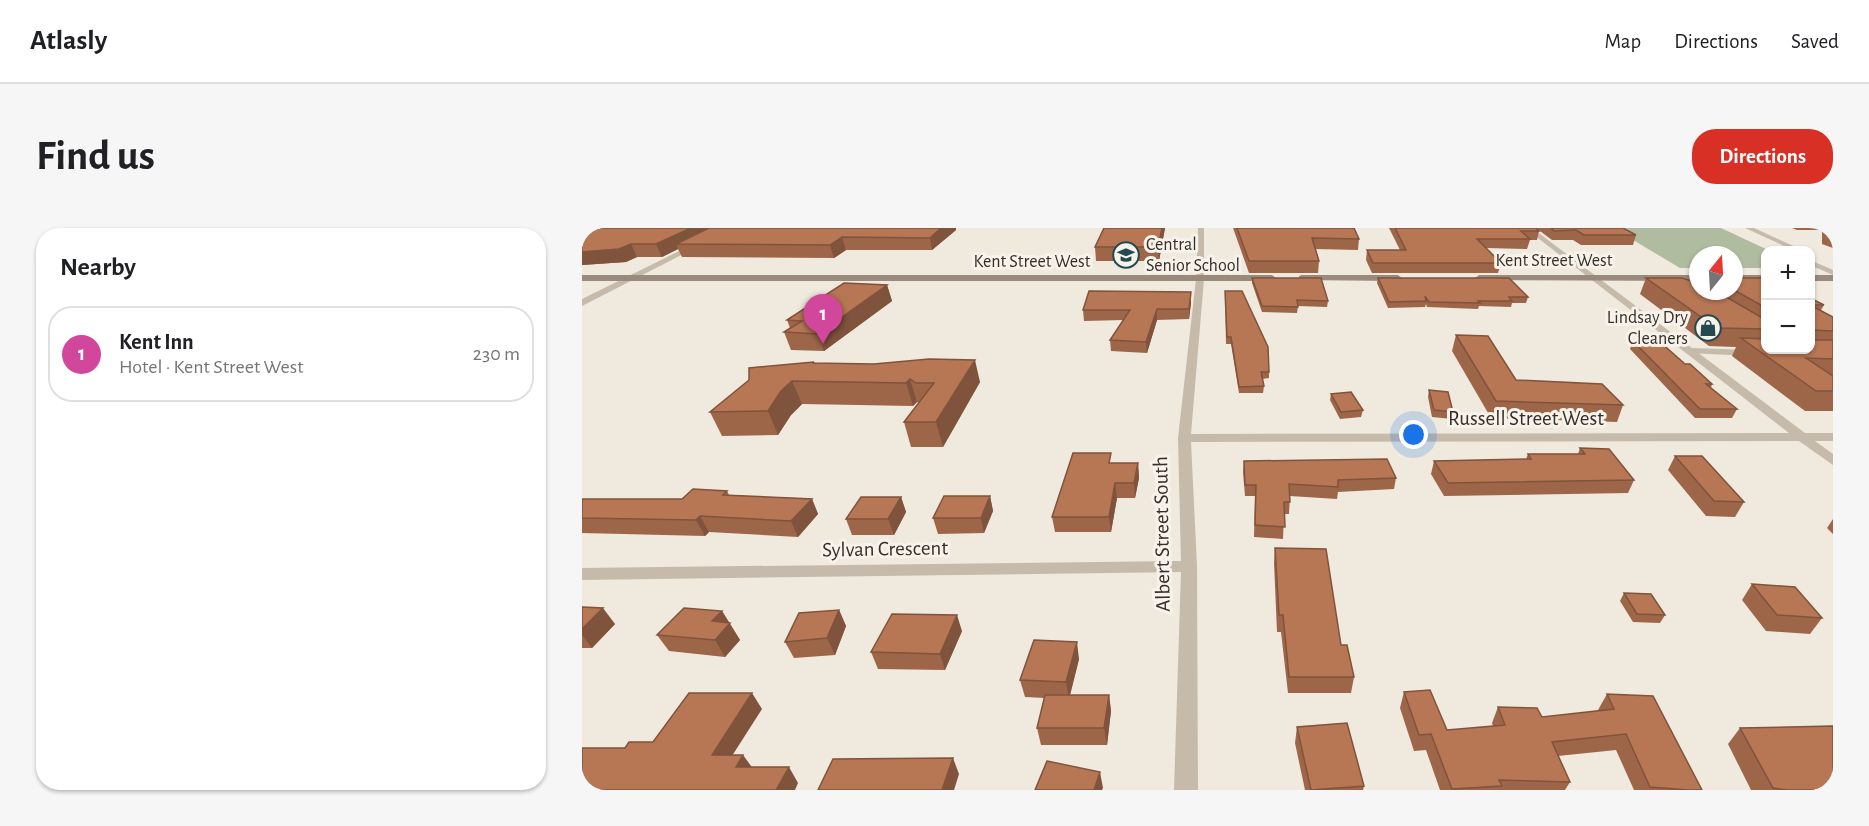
<!DOCTYPE html>
<meta charset="utf-8">
<style>
:root{--surface:#fff;--page:#f6f6f6;--text:#202124;--muted:#757577;--line:#e0e0e0;--accent:#d93025}
body{margin:0;font-family:"Alegreya Sans",sans-serif;background:var(--page);color:var(--text)}
.controls{position:absolute;right:18px;top:18px;display:grid;overflow:hidden;border-radius:12px;box-shadow:0 2px 4px #0004}
.controls button{width:54px;height:54px;display:grid;place-items:center;padding:0;border:0;border-bottom:2px solid var(--line);background:var(--surface);color:var(--text);font:30px sans-serif}
.compass{position:absolute;left:1107px;top:18px;width:54px;height:54px;border-radius:50%;background:var(--surface);box-shadow:0 2px 4px #0004;rotate:18deg}
.you{position:absolute;left:832px;top:207px;width:21px;height:21px;margin:-15px;border:4px solid #fff;border-radius:50%;background:#1a73e8;box-shadow:0 0 0 9px #1a73e833}
.badge{display:grid;place-items:center;width:39px;height:39px;border-radius:50%;background:var(--accent);color:#fff;font-size:20px;font-weight:700}
.pin{position:absolute;translate:-50% -50px;filter:drop-shadow(0 2px 3px #0008)}
.pin::after{content:'';position:absolute;top:32px;width:21px;height:18px;background:inherit;clip-path:polygon(0 0,100% 0,50% 100%)}
.list{margin:0;padding:0;list-style:none}
h2{display:flex;justify-content:space-between;align-items:center;height:78px;margin:0;padding:0 24px;font-size:26px}
h2 small{font-size:20px;font-weight:400;color:var(--muted)}
.list li{display:grid;grid-template-columns:39px 1fr auto;gap:18px;align-items:center;box-sizing:border-box;height:96px;margin:0 12px 12px;padding:0 12px;border:2px solid var(--line);border-radius:24px}
.list b{display:block;font-size:22px;white-space:nowrap}
.list p{margin:0;font-size:20px;white-space:nowrap;color:var(--muted)}
.list em{font-size:20px;font-style:normal;color:var(--muted)}
.map{position:relative;flex:none;width:1251px;height:562px;overflow:hidden;border-radius:24px}
header{display:flex;align-items:center;gap:36px;box-sizing:border-box;height:84px;padding:0 30px;background:var(--surface);border-bottom:2px solid var(--line)}
header strong{font-size:28px}
nav{display:flex;gap:33px;margin-inline-start:auto;font-size:21px}
.intro{display:flex;align-items:center;justify-content:space-between;box-sizing:border-box;height:144px;padding:0 36px}
h1{margin:0;font-size:42px}
.button{padding:15px 27px;border-radius:24px;background:var(--accent);color:#fff;font-size:21px;font-weight:700}
main{display:flex;gap:36px;padding:0 36px}
aside{flex:1;background:var(--surface);border-radius:24px;box-shadow:0 2px 4px #0004}
.map>svg:first-child{display:block}
.green{fill:#b0bca0}
.lines{fill:none;stroke-linecap:round;stroke-linejoin:round}
.service{fill:#c6baab;fill-rule:evenodd}
.minor{fill:#c6baab;fill-rule:evenodd}
.secondary{fill:#998a7d;fill-rule:evenodd}
.wall{fill:#9d6649}
.shaded-wall{fill:#80533c}
.building{fill:#b77755;stroke:#80533c;stroke-width:1.5}
.labels{text-anchor:middle;dominant-baseline:central;stroke-width:6;stroke-linejoin:round;paint-order:stroke}
.far-poi-label{font-size:18px;fill:#352e2a;stroke:#f7f3ea;text-anchor:start}
.far-street-label{font-size:18px;fill:#352e2a;stroke:#f7f3ea}
.street-label{font-size:21px;fill:#352e2a;stroke:#f7f3ea}
</style>
<header>
<strong>Atlasly</strong>
<nav><a>Map</a><a>Directions</a><a>Saved</a></nav>
</header>
<div class="intro"><h1>Find us</h1><a class="button">Directions</a></div>
<main>
<aside>
<h2>Nearby<small></small></h2>
<ul class="list">
<li><span class="badge" style="background:#d1479c">1</span><div><b>Kent Inn</b><p>Hotel · Kent Street West</p></div><em>230 m</em></li>
</ul>
</aside>
<div class="map">
<svg width="1251" height="562" viewBox="0 0 1251 562">
<rect width="100%" height="100%" fill="#efe9de"/>
<path class="green" d="M1031,0H1139L1186,22H1184L1183,40H1152V27H1116V40H1098Z"/>
<g class="lines">
<path class="service" d="M1109,120L1170,122L1175,125L1170,128L1105,125L1104,123Z"/>
<path class="minor" d="M144,0H152L0,78V71Z
M616,0H622V51L609,206L1207,205L943,0H950L1223,205H1251V213H1233L1251,226V237L1217,213L609,214L615,338L616,562H592L599,344L0,352V340L599,333L596,210L614,51Z
M1163,0H1172L1220,22H1211Z
M1228,32L1251,42V47L1228,37Z"/>
<path class="secondary" d="M0,47H690L694,50L690,53H0Z
M720,47H816L820,50L816,53L717,52V48Z
M897,47H1116V53L894,52L893,50Z
M1152,47H1184V53H1152Z
M1228,47H1251V53H1228Z"/>
</g>
<path class="wall" d="M0,0H374V2L350,22H264L252,30L100,29L96,21L80,29H55L44,34L0,37Z
M522,0H583L577,33H514L513,19Z
M651,0H772L777,11L776,22L733,21L737,33L736,45H667Z
M807,0H954L957,3L955,12H948L945,21L904,20L919,35L916,45H790L784,32L785,22H818Z
M954,0H1041L1054,7L1051,17H999L991,12H970Z
M1210,0H1251V20L1240,16V2H1215Z
M670,50L746,73L745,79L716,78L715,85L680,84L670,55Z
M796,50L946,69L944,75H930L929,79L897,78L896,81L845,79L844,76L843,79L806,80L795,55Z
M1064,50L1116,63H1152V50L1184,52V122H1228V70L1242,77L1239,82L1251,89V183H1223L1150,128L1154,119L1127,118L1058,66Z
M305,57L310,73L242,123L209,122L202,104L208,100L205,92Z
M643,63L687,144V150L680,151L682,158L681,165H657L649,116H644Z
M609,75L607,91L575,92L565,125L529,123L528,112L541,92L502,93L501,82Z
M874,107L934,152L1041,177L1035,194L909,190L870,123Z
M1051,113L1103,136L1130,156L1129,160L1155,181L1150,190H1113L1048,121Z
M232,134L233,135L398,154L361,219H329L322,194L337,175L335,174L331,178L220,176L209,187L196,207L140,208L128,184Z
M847,162L871,184L870,191L850,189L846,169Z
M749,166L781,182L779,189L758,191L748,172Z
M998,220L1052,252L1046,265L862,268L849,246L852,233L944,231L946,226H996Z
M1093,228L1162,274L1153,289L1124,288L1086,242Z
M662,233L814,250L812,261L756,264L755,271L708,268L707,286H702L701,311L672,309L673,268H663L661,244Z
M530,235H556L557,250L553,270H535L529,304H473L470,289Z
M145,263L147,267L230,271L236,286L216,309L127,304L123,308L0,305V271H100Z
M408,268L411,283L402,305L356,306L351,290Z
M319,269L324,284L312,307H270L264,291Z
M1251,291V306L1245,300Z
M693,320L759,417L772,449L769,465H706L699,404H695L692,335Z
M1170,356L1240,390L1228,406L1184,403L1160,372Z
M1042,365L1083,387L1078,395L1051,394L1038,373Z
M0,379L33,396L10,420H0Z
M257,382L264,398L253,427L212,430L203,414Z
M140,383L158,412L143,429L87,423L75,407Z
M380,403L363,442L296,441L289,424Z
M497,431L488,467H527L529,483L525,517H459L455,500L463,470L443,469L438,452Z
M822,464L865,502L911,498L910,495L916,479L960,489L1017,483L1016,482L1025,466L1120,562H1052L1034,522L976,528L988,554L983,562H858L844,522L832,523L818,480Z
M715,499L782,558L781,562H723L713,515Z
M1158,500L1251,562H1169L1146,516Z"/>
<path class="shaded-wall" d="M109,0H139L94,16L96,21L80,29L74,16Z
M359,0H374V2L350,22L348,10Z
M580,0H583L577,33L576,19Z
M260,9L264,22L252,30L248,17Z
M49,16L55,29L44,34L0,37V24Z
M305,57L310,73L242,123L236,106Z
M609,64V75L607,91V81Z
M575,81V92L565,125L564,114Z
M393,132L398,154L361,219L354,194Z
M328,151L335,174L331,178L324,155Z
M210,153L220,176L209,187L196,207L186,183L199,163Z
M556,235L557,250L553,270L552,255Z
M533,255L535,270L529,304L527,289Z
M408,268L411,283L402,305L399,290Z
M319,269L324,284L312,307L306,291Z
M230,271L236,286L216,309L209,293Z
M118,288L127,304L123,308L114,292Z
M21,380L33,396L10,420L0,407V401Z
M257,382L264,398L253,427L245,410Z
M140,383L158,412L143,429L133,412L130,393Z
M375,387L380,403L363,442L358,426Z
M495,414L497,431L487,471L484,454Z
M170,465L180,481L141,542L130,527Z
M527,467L529,483L525,517L522,500Z
M161,527L172,542L154,539Z
M371,530L377,546L372,562H360Z
M207,539L216,555L213,562H194Z
M518,544L521,560L520,562H512Z"/>
<path class="building" d="M0,0H109L74,16H49L37,21L0,24Z
M127,0H359L348,10L260,9L248,17L94,16Z
M522,0H580L576,19H513Z
M655,0H772L777,11L730,10L737,33H667Z
M813,0H954L957,3H939L948,11H895L919,35H791L785,22H824Z
M969,0H1041L1054,7H1002L994,2L972,3Z
M1246,0H1251V4L1247,3Z
M670,50H739L746,73L715,72L716,79L680,78Z
M796,50H927L946,69H927L930,73H896L898,75L847,74L843,68L844,73L807,74Z
M1064,50H1100L1116,55V63H1134L1184,92V101L1135,100Z
M1152,50H1179L1184,52V80L1152,62Z
M262,55L305,57L236,106L202,104L220,93L205,92Z
M507,63L609,64L607,81H575L564,114L528,112L548,82H501Z
M643,63H660L686,119L687,144H679L682,158L657,159L649,109H645Z
M1228,70L1242,77H1228Z
M1228,77L1251,89V103L1228,102Z
M874,107L906,108L934,152L1020,156L1041,177L914,173Z
M1159,110L1184,111V122H1228V112H1251V131L1224,130L1251,148V163H1234Z
M1051,113H1077L1103,136H1108L1130,156H1124L1155,181H1118Z
M347,131L393,132L354,194H322L352,155H334L328,151L324,155L210,153L199,163L186,183L128,184L167,152V140L232,134L230,135L292,136Z
M847,162L866,164L871,184L852,182Z
M769,164L781,182L759,184L749,166Z
M998,220L1027,221L1052,252L866,255L852,233L949,231L946,226H1003Z
M491,225H529L527,235H556L552,255H533L527,289H470Z
M1093,228H1120L1162,274L1132,273Z
M805,231L814,250L756,252V259L707,256L708,274H702L703,299L673,297L674,257H663L662,233Z
M111,261L145,263L141,267L230,271L209,293L118,288L114,292L0,290V271H100Z
M362,268H408L399,290H351Z
M279,269H319L306,291H264Z
M693,320L744,321L759,417H765L772,449H707L701,387H697Z
M1170,356L1213,359L1240,390L1195,387Z
M1042,365L1069,366L1083,387L1055,386Z
M0,379L21,380L0,401Z
M102,380L140,383L130,393L148,395L133,412L75,407Z
M257,382L245,410L203,414L217,385Z
M310,386L375,387L358,426L289,424Z
M452,412L495,414L484,454L438,452Z
M848,462L865,502L923,497L916,479L955,480L960,489L1032,481L1025,466L1071,468L1120,562H1106L1068,559L1044,506L970,514L988,554L917,552L920,558L870,561L849,506L837,507L822,464Z
M107,465H170L130,527H161L154,539H207L194,562H0V520H43L47,514H71Z
M463,467H527L522,500H455Z
M765,495L782,558L729,562L715,499Z
M1251,498V562H1205L1191,560L1158,500Z
M371,530L360,562H236L251,531Z
M465,533L518,544L512,562H453Z"/>
<defs>
<g id="school-ring" transform="scale(1.35)"><circle r="9.5" fill="#f7f3ea" stroke="#244951" stroke-width="1.5"/><path d="M0-5L7-2L0 1L-7-2ZM-4 1L0 2.5L4 1V4Q0 6-4 4Z" fill="#244951"/></g>
<g id="shop-ring" transform="scale(1.35)"><circle r="9.5" fill="#f7f3ea" stroke="#244951" stroke-width="1.5"/><path d="M-5-2.5h2.3a2.7 3.5 0 0 1 5.4 0H5L5.5 6h-11ZM-1.5-2.5h3a1.5 2.3 0 0 0-3 0Z" fill="#244951"/></g>
</defs>
<g fill-rule="evenodd">
<use href="#school-ring" x="544" y="27"/>
<use href="#shop-ring" x="1126" y="100"/>
</g>
<g class="labels">
<g class="far-poi-label">
<text x="564" y="17">Central<tspan x="564" dy="21">Senior School</tspan></text>
<text x="1106" y="90" text-anchor="end">Lindsay Dry<tspan x="1106" dy="21">Cleaners</tspan></text>
</g>
<g class="far-street-label">
<text x="972" y="33">Kent Street West</text>
<text x="450" y="34">Kent Street West</text>
</g>
<g class="street-label">
<text x="944" y="190">Russell Street West</text>
<text transform="translate(580 306) rotate(-91)">Albert Street South</text>
<text transform="translate(303 321) rotate(-1)">Sylvan Crescent</text>
</g>
</g>
</svg>
<div class="controls">
<button>+</button>
<button>−</button>
</div>
<svg class="compass" viewBox="-18 -18 36 36"><path d="M0-13l5 13h-10z" fill="#e53935"/><path d="M0 13l5-13h-10z" fill="#757577"/></svg>
<div class="you"></div>
<div class="pin badge" style="left:241px;top:116px;background:#d1479c">1</div>
</div>
</main>
